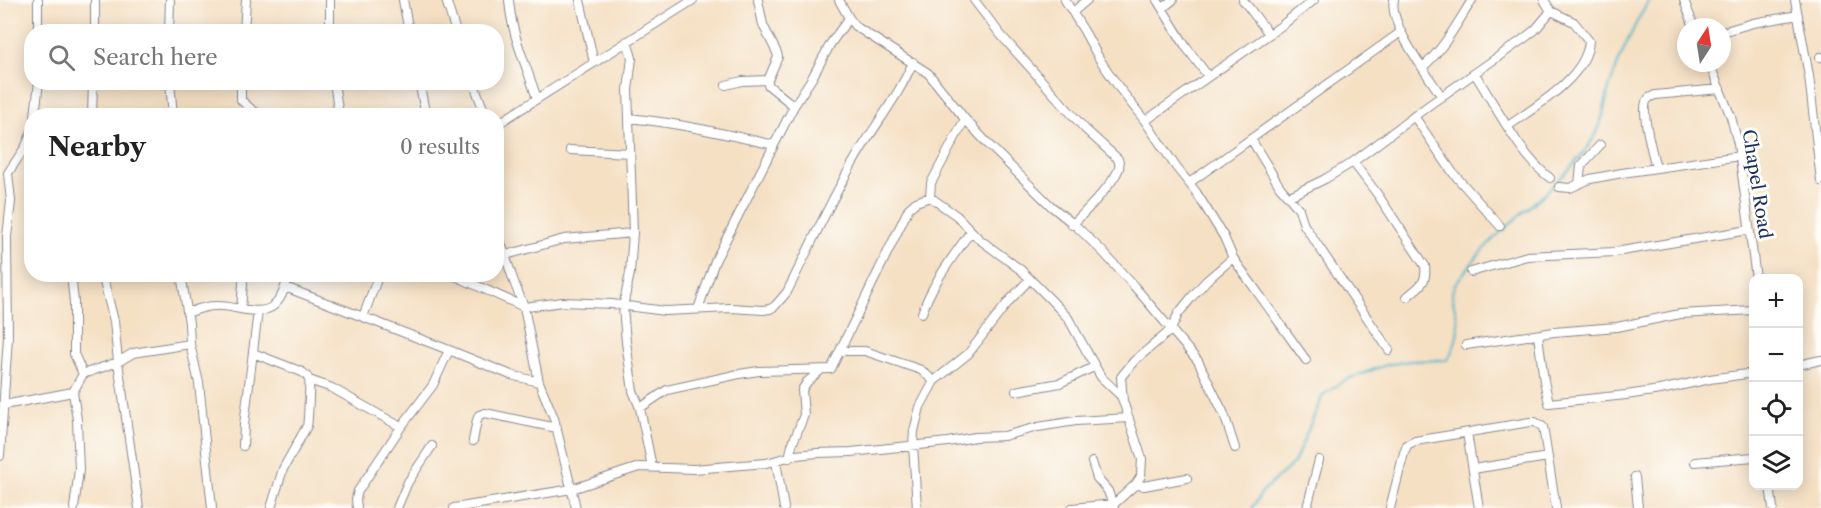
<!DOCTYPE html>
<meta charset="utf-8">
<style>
:root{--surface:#fff;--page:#f6f6f6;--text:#222;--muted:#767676;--line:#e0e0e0}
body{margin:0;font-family:"Libre Caslon Text",serif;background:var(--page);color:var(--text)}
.controls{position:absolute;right:18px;bottom:18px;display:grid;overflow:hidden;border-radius:12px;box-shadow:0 3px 15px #0003}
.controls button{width:54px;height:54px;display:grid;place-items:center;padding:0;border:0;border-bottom:2px solid var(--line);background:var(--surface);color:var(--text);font:30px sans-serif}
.compass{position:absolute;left:1677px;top:18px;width:54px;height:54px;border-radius:50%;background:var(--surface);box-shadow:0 3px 15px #0003;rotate:12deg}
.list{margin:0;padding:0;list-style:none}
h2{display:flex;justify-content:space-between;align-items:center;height:78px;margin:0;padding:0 24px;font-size:26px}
h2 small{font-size:20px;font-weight:400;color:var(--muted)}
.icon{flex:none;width:33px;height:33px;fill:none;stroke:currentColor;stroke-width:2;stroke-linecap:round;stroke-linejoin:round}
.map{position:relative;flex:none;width:1821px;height:508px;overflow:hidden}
.search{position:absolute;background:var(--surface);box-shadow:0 3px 15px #0003;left:24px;top:24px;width:480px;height:66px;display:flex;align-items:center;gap:15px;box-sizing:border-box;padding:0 21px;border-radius:24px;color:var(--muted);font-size:22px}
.panel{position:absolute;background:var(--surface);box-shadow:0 3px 15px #0003;left:24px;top:108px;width:480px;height:174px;border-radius:24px}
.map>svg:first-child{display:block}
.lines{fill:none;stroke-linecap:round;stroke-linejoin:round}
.stream{stroke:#47b1c6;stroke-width:2}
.street-casing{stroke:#888891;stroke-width:10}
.street{stroke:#fff;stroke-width:8}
.labels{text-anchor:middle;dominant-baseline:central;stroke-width:6;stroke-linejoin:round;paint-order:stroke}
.street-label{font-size:18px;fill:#1b2f5e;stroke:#fdfcf7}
</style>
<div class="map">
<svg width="1821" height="508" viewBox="0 0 1821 508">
<rect width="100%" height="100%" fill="#fdfcf7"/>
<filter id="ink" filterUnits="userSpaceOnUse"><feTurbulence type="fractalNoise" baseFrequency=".0167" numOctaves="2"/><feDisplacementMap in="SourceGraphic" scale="12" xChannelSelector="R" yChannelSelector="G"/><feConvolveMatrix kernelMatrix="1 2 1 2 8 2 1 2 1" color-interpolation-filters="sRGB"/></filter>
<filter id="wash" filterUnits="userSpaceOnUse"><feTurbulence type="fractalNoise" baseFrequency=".008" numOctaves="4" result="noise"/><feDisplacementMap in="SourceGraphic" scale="24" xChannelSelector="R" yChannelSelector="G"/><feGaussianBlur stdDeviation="1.35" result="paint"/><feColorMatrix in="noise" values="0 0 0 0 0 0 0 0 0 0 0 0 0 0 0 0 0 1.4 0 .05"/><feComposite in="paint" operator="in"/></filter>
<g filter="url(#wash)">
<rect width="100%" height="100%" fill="#f5e0c4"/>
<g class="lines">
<path class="stream" d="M1252,508L1262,492L1294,463L1323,395L1345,380L1386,365L1409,361L1447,360C1455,349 1460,331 1457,317C1455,306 1449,297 1454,286C1459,278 1466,271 1471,264C1509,216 1562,189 1595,136C1603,123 1605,103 1609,88C1619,58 1633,27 1649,0"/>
</g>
</g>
<g filter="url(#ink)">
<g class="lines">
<g class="street-casing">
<path id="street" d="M38,0V32
M95,0V32
M403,0L409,32
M446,0L456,32
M509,0C512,38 526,63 537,99
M580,0L594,63
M758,0L763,25L777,53L778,57L768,80V85L794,106
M839,0L849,18L855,26L928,73L965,119L989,145L1051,206L1077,227L1102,251L1134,286L1198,361L1224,414L1235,448
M974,0L1000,34L1085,129L1118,159C1119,163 1120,164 1119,168C1116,181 1082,215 1072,225
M1065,0L1084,31L1100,60L1120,89L1145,121L1176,167L1196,192L1224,237L1233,258L1306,360
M1157,0L1186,47L1208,76
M1243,0L1269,34
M1394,0C1388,24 1428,75 1442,97
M1684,0L1694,27
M1795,0L1809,76L1821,181
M1163,8L1173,0
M1073,12L1087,0
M169,32L170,0
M244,32L246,0
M330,32V0
M1722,32L1753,23L1798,15
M627,41L632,58L628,90L633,233L630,273L623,307L626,342L633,391L640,408L652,467
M1820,57H1821
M1709,63L1731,117L1738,144L1756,278
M1423,67C1444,48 1457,24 1472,0
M1475,74C1495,105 1521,157 1550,178
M170,82L173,116
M241,82V100L252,110L263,116
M334,82L339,116
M419,82L426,116
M473,82L486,116
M726,85L742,81L768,80
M35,116L39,82
M92,116L93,82
M1414,116L1453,173L1500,226
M629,118C678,123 726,134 774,145
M1145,121L1281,26L1314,0
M496,125L693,0
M1508,126C1535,107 1587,77 1589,41L1574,22L1551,11
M1251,139L1280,187L1299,209L1304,225L1389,350
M570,150L630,153
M1353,162L1378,195L1425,266C1427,284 1420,285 1407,297
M1656,168C1653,155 1640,110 1647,100C1649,97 1651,97 1655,95L1720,89
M1189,183L1401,32
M1579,184L1581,166L1600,145
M1559,187L1570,188L1590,179L1622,173L1740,156
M1290,196L1325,179L1353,162L1432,103L1522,40L1535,30L1551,11L1544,0
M930,197L931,183L965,119
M496,228L514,282L524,307L539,382L554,418L576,508
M506,255L564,239L633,233
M1471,272L1527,256L1615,252L1749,230
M71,274L74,302V354L83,374
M102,274L114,321L118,362L139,508
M181,274L189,323L190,344L199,383L212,508
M451,274L524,307L563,302L612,304L665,311L731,308L763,310L770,309L775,306L787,292C809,249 829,203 854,161C873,127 898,98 913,62
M285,287L449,350L511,375L539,382
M241,309L243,284L242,274
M698,309L715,261L794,106L812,78L831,43L849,18
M187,313C196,310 205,306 215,306C234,304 264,321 278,301C284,294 286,283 289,274
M922,313C932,283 953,257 971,231
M363,317L379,274
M1538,335L1544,381L1549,403L1626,395L1660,390L1710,379L1754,373
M1466,345L1554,332L1617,327L1680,314L1754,310
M840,351H865L921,370L934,381
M253,353L302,372C306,375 307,375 309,380C310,383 308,423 307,426L283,469L271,508
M1798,365L1821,360
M309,380L332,388L401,427
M1016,391L1060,383L1094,367
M4,405L73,392
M640,408L667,390L739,374L759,371L831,369L909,208L916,202L930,197L957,216L979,239L1021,270L1050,299L1068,318L1101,377L1121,396L1123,401
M1467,433L1479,508
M473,441L477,420L479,415L485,413L557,428
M243,446L244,425L258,311
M0,456L8,337L7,237L11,201L8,173L26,146L32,131
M789,458L792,445L804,415L802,390L807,382L821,370
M776,461L784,508
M1092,462L1097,478L1108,491L1114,508
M1695,462L1754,457
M1473,469L1548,457
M1635,477L1638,508
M1136,484L1144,486L1187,478
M1770,486L1773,508
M74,508L79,470L77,420L73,392L83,374L118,362L133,353L190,344
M357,508L356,499L358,491L401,427L433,385L449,350
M397,508L408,482L432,446
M454,508L572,489L639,467L694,469L766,463L796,455L817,453L851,452L948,442L975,437L1004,436L1038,427L1076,421L1129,418
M917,508L913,445L914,431L920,407L934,381L968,354L1009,301L1030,279
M1072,508L1114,504L1136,484L1141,476L1142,459L1123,401L1121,377L1134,361L1171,330L1178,314L1191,298L1206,281L1233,258
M1307,508L1319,460
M1390,508L1404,453L1407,445L1415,441L1530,422H1535L1543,427L1556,508"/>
</g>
<use href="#street" class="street"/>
</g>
</g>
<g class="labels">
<g class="street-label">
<text transform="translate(1757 184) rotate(81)">Chapel Road</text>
</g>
</g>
</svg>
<div class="controls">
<button>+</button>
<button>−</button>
<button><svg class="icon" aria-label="locate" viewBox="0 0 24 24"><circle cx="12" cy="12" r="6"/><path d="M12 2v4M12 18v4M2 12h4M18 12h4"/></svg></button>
<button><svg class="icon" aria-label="layers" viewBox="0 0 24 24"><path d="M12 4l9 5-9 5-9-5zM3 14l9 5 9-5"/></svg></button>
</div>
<svg class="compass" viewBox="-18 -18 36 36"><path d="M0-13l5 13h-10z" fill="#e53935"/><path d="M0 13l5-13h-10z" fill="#767676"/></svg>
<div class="search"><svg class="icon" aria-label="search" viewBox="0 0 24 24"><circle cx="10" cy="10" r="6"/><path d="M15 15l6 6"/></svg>Search here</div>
<section class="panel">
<h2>Nearby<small>0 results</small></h2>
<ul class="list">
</ul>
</section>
</div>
